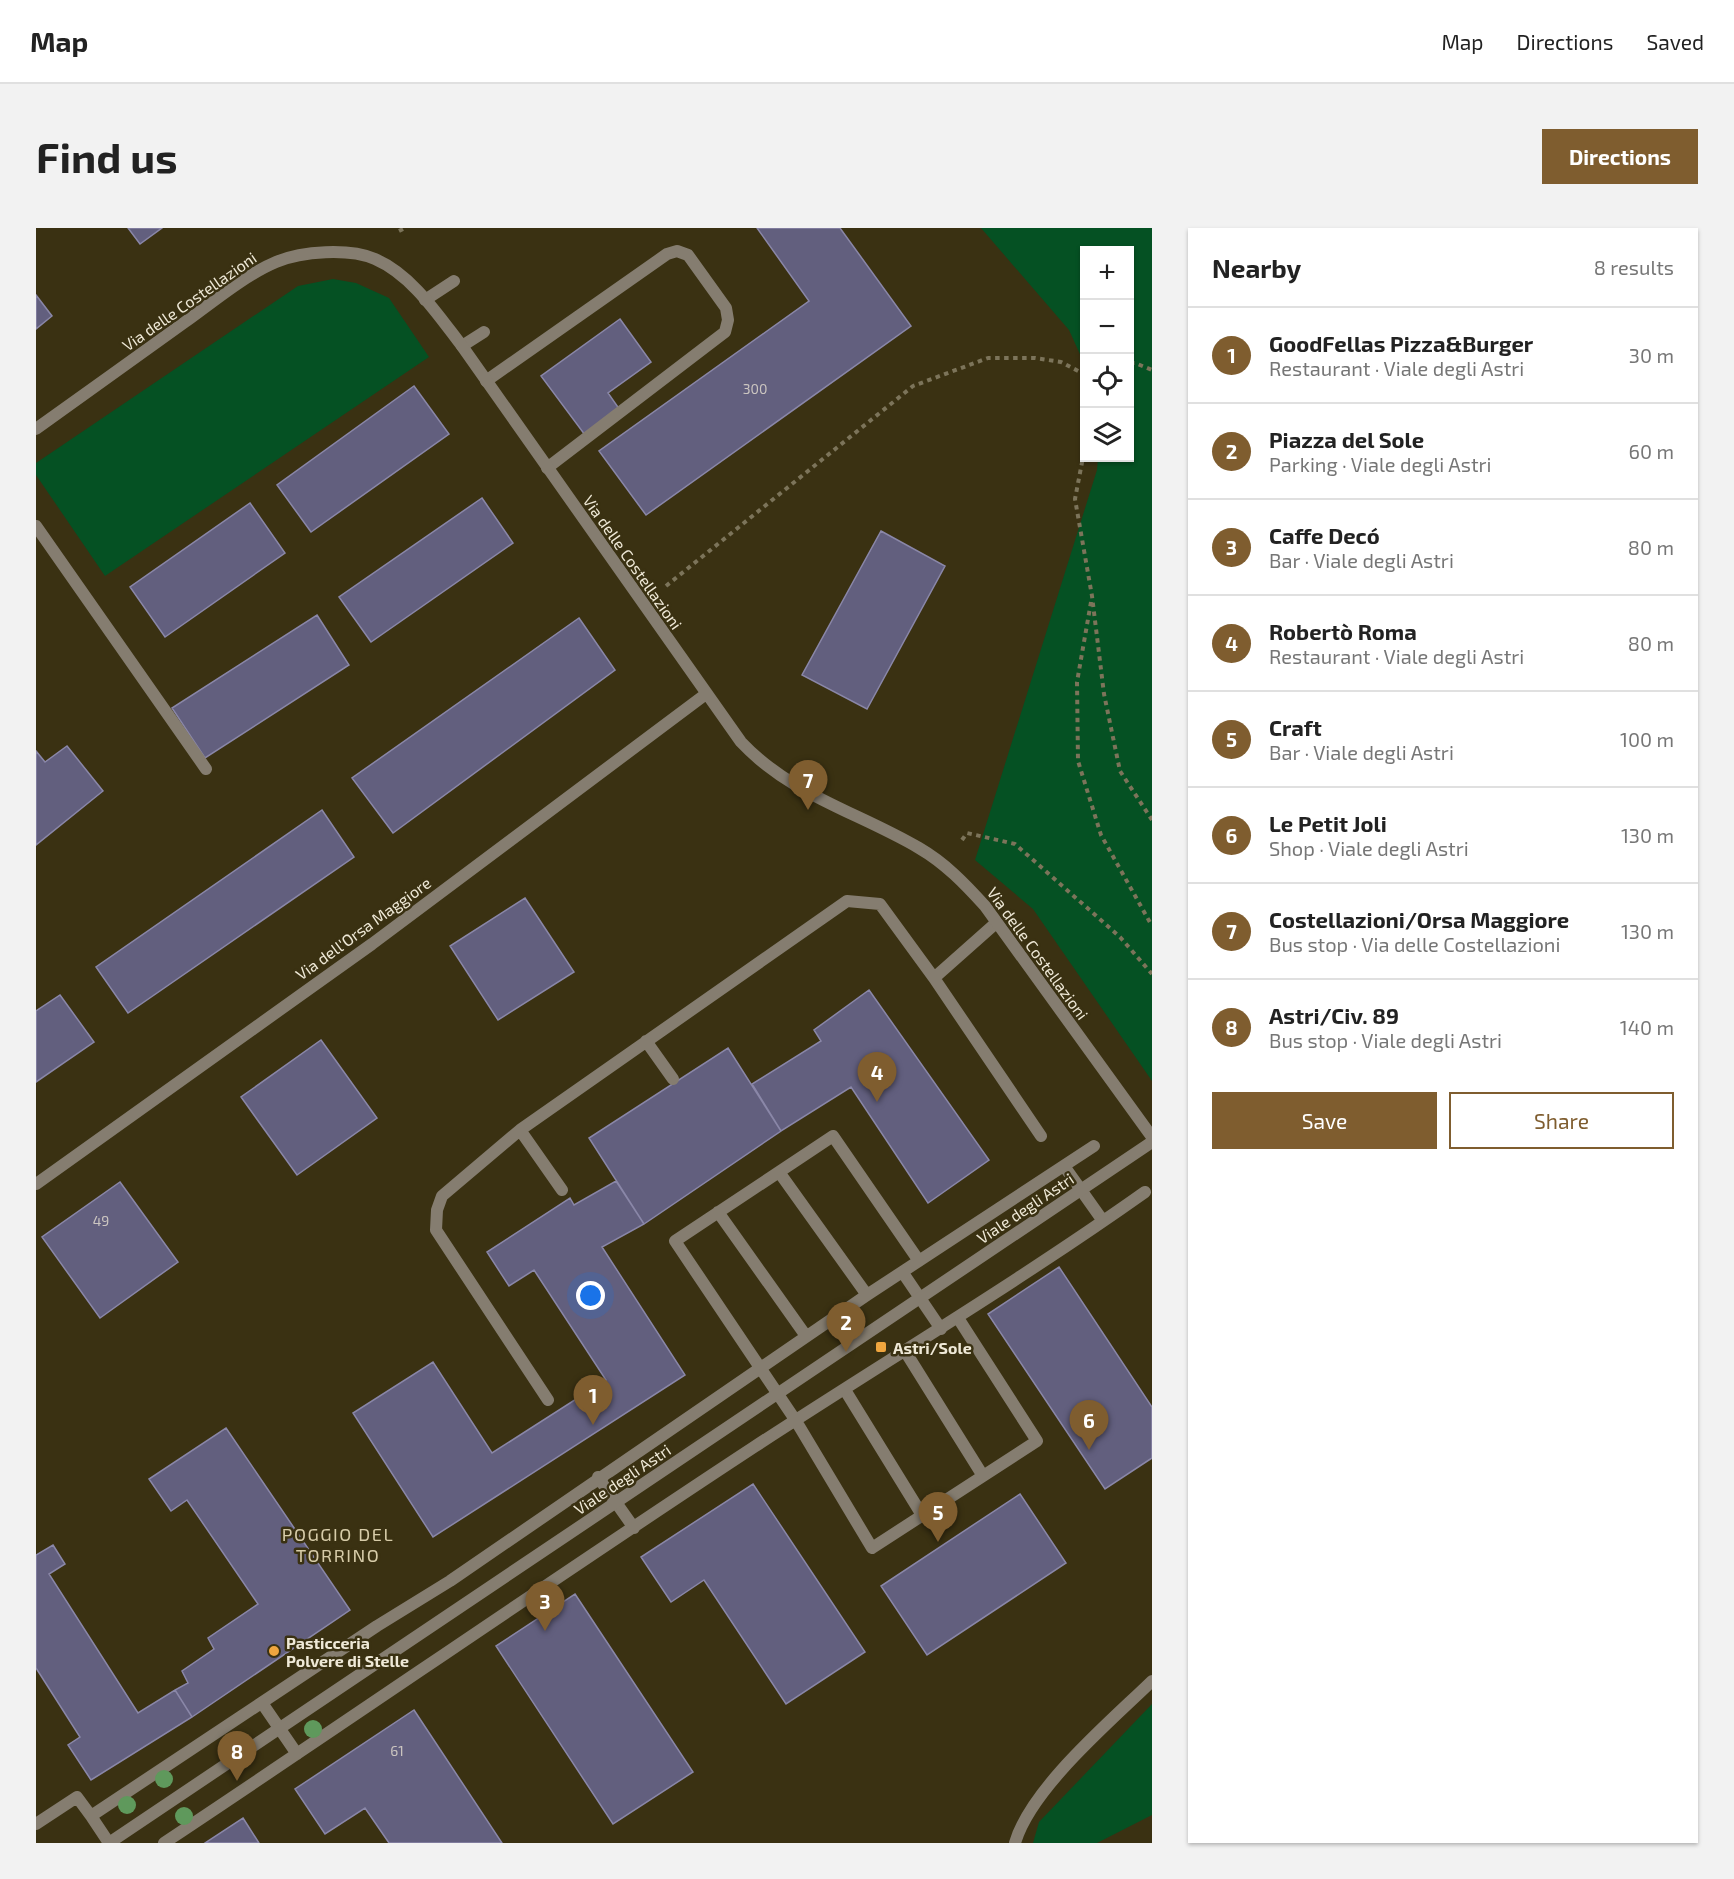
<!DOCTYPE html>
<meta charset="utf-8">
<style>
:root{--surface:#fff;--page:#f2f2f2;--text:#222;--muted:#767676;--line:#e0e0e0;--accent:#7f5d2f}
body{margin:0;font-family:"Exo 2",sans-serif;background:var(--page);color:var(--text)}
.controls{position:absolute;right:18px;top:18px;display:grid;overflow:hidden;border-radius:0px;box-shadow:0 2px 4px #0004}
.controls button{width:54px;height:54px;display:grid;place-items:center;padding:0;border:0;border-bottom:2px solid var(--line);background:var(--surface);color:var(--text);font:30px sans-serif}
.you{position:absolute;left:555px;top:1068px;width:21px;height:21px;margin:-15px;border:4px solid #fff;border-radius:50%;background:#1a73e8;box-shadow:0 0 0 9px #1a73e833}
.badge{display:grid;place-items:center;width:39px;height:39px;border-radius:50%;background:var(--accent);color:#fff;font-size:20px;font-weight:700}
.pin{position:absolute;translate:-50% -50px;filter:drop-shadow(0 2px 3px #0008)}
.pin::after{content:'';position:absolute;top:32px;width:21px;height:18px;background:inherit;clip-path:polygon(0 0,100% 0,50% 100%)}
.list{margin:0;padding:0;list-style:none}
h2{display:flex;justify-content:space-between;align-items:center;height:78px;margin:0;padding:0 24px;font-size:26px}
h2 small{font-size:20px;font-weight:400;color:var(--muted)}
.list li{display:grid;grid-template-columns:39px 1fr auto;gap:18px;align-items:center;box-sizing:border-box;height:96px;padding:0 24px;border-top:2px solid var(--line)}
.list b{display:block;font-size:22px;white-space:nowrap}
.list p{margin:0;font-size:20px;white-space:nowrap;color:var(--muted)}
.list em{font-size:20px;font-style:normal;color:var(--muted)}
.actions{display:flex;gap:12px;padding:18px 24px}
.actions a{flex:1;padding:14px 0;border:2px solid var(--accent);border-radius:0px;text-align:center;font-size:21px;color:var(--accent)}
.actions .main{background:var(--accent);color:#fff}
.icon{flex:none;width:33px;height:33px;fill:none;stroke:currentColor;stroke-width:2;stroke-linecap:round;stroke-linejoin:round}
.map{position:relative;flex:none;width:1116px;height:1615px;overflow:hidden;border-radius:0px}
header{display:flex;align-items:center;gap:36px;box-sizing:border-box;height:84px;padding:0 30px;background:var(--surface);border-bottom:2px solid var(--line)}
header strong{font-size:28px}
nav{display:flex;gap:33px;margin-inline-start:auto;font-size:21px}
.intro{display:flex;align-items:center;justify-content:space-between;box-sizing:border-box;height:144px;padding:0 36px}
h1{margin:0;font-size:42px}
.button{padding:15px 27px;border-radius:0px;background:var(--accent);color:#fff;font-size:21px;font-weight:700}
main{display:flex;gap:36px;padding:0 36px}
aside{flex:1;background:var(--surface);border-radius:0px;box-shadow:0 2px 4px #0004}
.map>svg:first-child{display:block}
.green{fill:#055123}
.building{fill:#625f7e;stroke:#8a87a8;stroke-width:1.5}
.lines{fill:none;stroke-linecap:round;stroke-linejoin:round}
.path{stroke:#7c745a;stroke-width:4;stroke-dasharray:4.5 4.5;stroke-linecap:butt}
.service{stroke:#857d70;stroke-width:12}
.minor{stroke:#857d70;stroke-width:12}
.tree{fill:#5f995c}
.poi-dot{fill:#f0a63f;stroke:#3a3112;stroke-width:2}
.labels{text-anchor:middle;dominant-baseline:central;stroke-width:5;stroke-linejoin:round;paint-order:stroke}
.number-label{font-size:14px;fill:#ccc6c1}
.street-label{font-size:16px;fill:#efe9d7;stroke:#3a3112}
.poi-label{font-size:16px;font-weight:bold;fill:#efe9d7;stroke:#3a3112;text-anchor:start}
.neighbourhood-label{font-size:18px;letter-spacing:1.5px;fill:#d7cca9;stroke:#3a3112}
</style>
<header>
<strong>Map</strong>
<nav><a>Map</a><a>Directions</a><a>Saved</a></nav>
</header>
<div class="intro"><h1>Find us</h1><a class="button">Directions</a></div>
<main>
<div class="map">
<svg width="1116" height="1615" viewBox="0 0 1116 1615">
<rect width="100%" height="100%" fill="#3a3112"/>
<path class="green" d="M945,0H1116V853L997,681L939,632L1061,242L1062,230H1094V22H1048V135L1033,102Z
M297,51L320,55L353,70L393,129L69,348L0,247V235L262,58Z
M1116,1476V1587L1061,1615H997L1003,1594Z"/>
<path class="building" d="M92,0H126L104,16Z
M721,0H804L875,98L610,287L563,223L773,73Z
M0,67L16,88L0,101Z
M584,91L615,134L572,165L584,182L549,207L505,148Z
M378,158L413,206L275,304L241,257Z
M446,270L477,315L335,414L303,369Z
M214,275L249,325L129,409L94,359Z
M845,303L909,338L831,481L766,447Z
M281,387L313,437L169,530L136,480Z
M543,390L579,442L357,605L316,550Z
M31,518L67,563L0,617V523L9,534Z
M286,582L318,629L92,785L60,739Z
M489,670L538,744L462,792L414,718Z
M833,762L953,932L892,975L815,859L745,903L716,856L785,813L778,802Z
M24,767L58,814L0,854V783Z
M285,812L341,890L261,947L205,869Z
M692,820L745,903L608,996L553,910Z
M580,953L608,996L566,1019L649,1147L397,1309L317,1185L397,1134L456,1225L570,1152L498,1042L473,1058L451,1024L534,970L538,977Z
M84,954L142,1034L64,1090L6,1009Z
M1023,1039L1116,1179V1230L1069,1261L952,1086Z
M190,1200L314,1382L156,1489L139,1462L152,1455L146,1443L178,1421L172,1410L222,1376L151,1272L135,1283L113,1251Z
M717,1256L829,1424L750,1476L668,1352L635,1374L605,1329Z
M984,1266L1030,1335L891,1427L845,1358Z
M17,1317L29,1336L13,1346L102,1485L139,1462L156,1489L55,1552L32,1517L44,1509L0,1440V1327Z
M539,1366L657,1544L577,1596L460,1418Z
M378,1482L466,1615H353L329,1580L289,1606L259,1561Z
M207,1590L223,1615H169Z"/>
<g class="lines">
<path class="path" d="M363,3L369,0
M1094,135H1099L1116,142
M1048,224L1039,271L1056,368L1068,466L1084,543L1116,592
M630,358L877,158L952,130H999L1025,134L1048,146
M1055,374L1041,454L1042,533L1065,607L1116,698
M926,612L931,605L979,616L1084,709L1116,746"/>
<path class="service" d="M389,72L418,53
M426,118L448,104
M450,153L631,26L641,23L652,27L690,80L692,92L689,104L511,240
M0,298L170,541
M898,750L1005,908
M610,813L637,851
M484,902L526,962
M1028,938L1067,993
M743,944L831,1067
M682,984L770,1108
M883,1033L797,908L639,1013L760,1193L836,1320L1001,1213L922,1090
M867,1045L905,1101
M869,1123L947,1248
M809,1162L886,1287
M512,1172L400,1002L401,982L406,968L484,902L811,673L844,676L898,750L960,695
M562,1249L598,1300
M226,1475L261,1526
M55,1588L73,1615
M0,1596L41,1569L55,1588L341,1398L414,1353L831,1067L1058,918
M128,1615C325,1484 520,1349 718,1219C848,1134 982,1054 1109,964"/>
<path class="minor" d="M0,201C50,165 99,130 149,94C177,74 209,47 240,34C266,23 313,20 339,31C376,47 402,87 426,118L705,514C756,568 822,584 883,620C909,635 929,656 949,678L1116,909
M0,956L336,716L670,466
M73,1615L1116,914
M979,1615C995,1560 1075,1493 1116,1453"/>
</g>
<g class="tree">
<circle cx="277" cy="1501" r="9"/>
<circle cx="128" cy="1551" r="9"/>
<circle cx="91" cy="1577" r="9"/>
<circle cx="148" cy="1588" r="9"/>
</g>
<g class="poi-dot">
<rect x="839" y="1113" width="12" height="12" rx="3"/>
<circle cx="238" cy="1423" r="6"/>
</g>
<g class="labels">
<g class="number-label">
<text x="719" y="160">300</text>
<text x="65" y="992">49</text>
<text x="361" y="1522">61</text>
</g>
<g class="street-label">
<text transform="translate(153 73) rotate(-35)">Via delle Costellazioni</text>
<text transform="translate(597 334) rotate(55)">Via delle Costellazioni</text>
<text transform="translate(327 700) rotate(-36)">Via dell'Orsa Maggiore</text>
<text transform="translate(1002 725) rotate(54)">Via delle Costellazioni</text>
<text transform="translate(989 980) rotate(-34)">Viale degli Astri</text>
<text transform="translate(586 1251) rotate(-34)">Viale degli Astri</text>
</g>
<g class="poi-label">
<text x="857" y="1119">Astri/Sole</text>
<text x="250" y="1414">Pasticceria<tspan x="250" dy="18">Polvere di Stelle</tspan></text>
</g>
<g class="neighbourhood-label">
<text x="302" y="1306">POGGIO DEL<tspan x="302" dy="21">TORRINO</tspan></text>
</g>
</g>
</svg>
<div class="controls">
<button>+</button>
<button>−</button>
<button><svg class="icon" aria-label="locate" viewBox="0 0 24 24"><circle cx="12" cy="12" r="6"/><path d="M12 2v4M12 18v4M2 12h4M18 12h4"/></svg></button>
<button><svg class="icon" aria-label="layers" viewBox="0 0 24 24"><path d="M12 4l9 5-9 5-9-5zM3 14l9 5 9-5"/></svg></button>
</div>
<div class="you"></div>
<div class="pin badge" style="left:557px;top:1197px">1</div>
<div class="pin badge" style="left:810px;top:1124px">2</div>
<div class="pin badge" style="left:509px;top:1403px">3</div>
<div class="pin badge" style="left:841px;top:874px">4</div>
<div class="pin badge" style="left:902px;top:1314px">5</div>
<div class="pin badge" style="left:1053px;top:1222px">6</div>
<div class="pin badge" style="left:772px;top:582px">7</div>
<div class="pin badge" style="left:201px;top:1553px">8</div>
</div>
<aside>
<h2>Nearby<small>8 results</small></h2>
<ul class="list">
<li><span class="badge">1</span><div><b>GoodFellas Pizza&amp;Burger</b><p>Restaurant · Viale degli Astri</p></div><em>30 m</em></li>
<li><span class="badge">2</span><div><b>Piazza del Sole</b><p>Parking · Viale degli Astri</p></div><em>60 m</em></li>
<li><span class="badge">3</span><div><b>Caffe Decó</b><p>Bar · Viale degli Astri</p></div><em>80 m</em></li>
<li><span class="badge">4</span><div><b>Robertò Roma</b><p>Restaurant · Viale degli Astri</p></div><em>80 m</em></li>
<li><span class="badge">5</span><div><b>Craft</b><p>Bar · Viale degli Astri</p></div><em>100 m</em></li>
<li><span class="badge">6</span><div><b>Le Petit Joli</b><p>Shop · Viale degli Astri</p></div><em>130 m</em></li>
<li><span class="badge">7</span><div><b>Costellazioni/Orsa Maggiore</b><p>Bus stop · Via delle Costellazioni</p></div><em>130 m</em></li>
<li><span class="badge">8</span><div><b>Astri/Civ. 89</b><p>Bus stop · Viale degli Astri</p></div><em>140 m</em></li>
</ul>
<div class="actions"><a class="main">Save</a><a>Share</a></div>
</aside>
</main>
